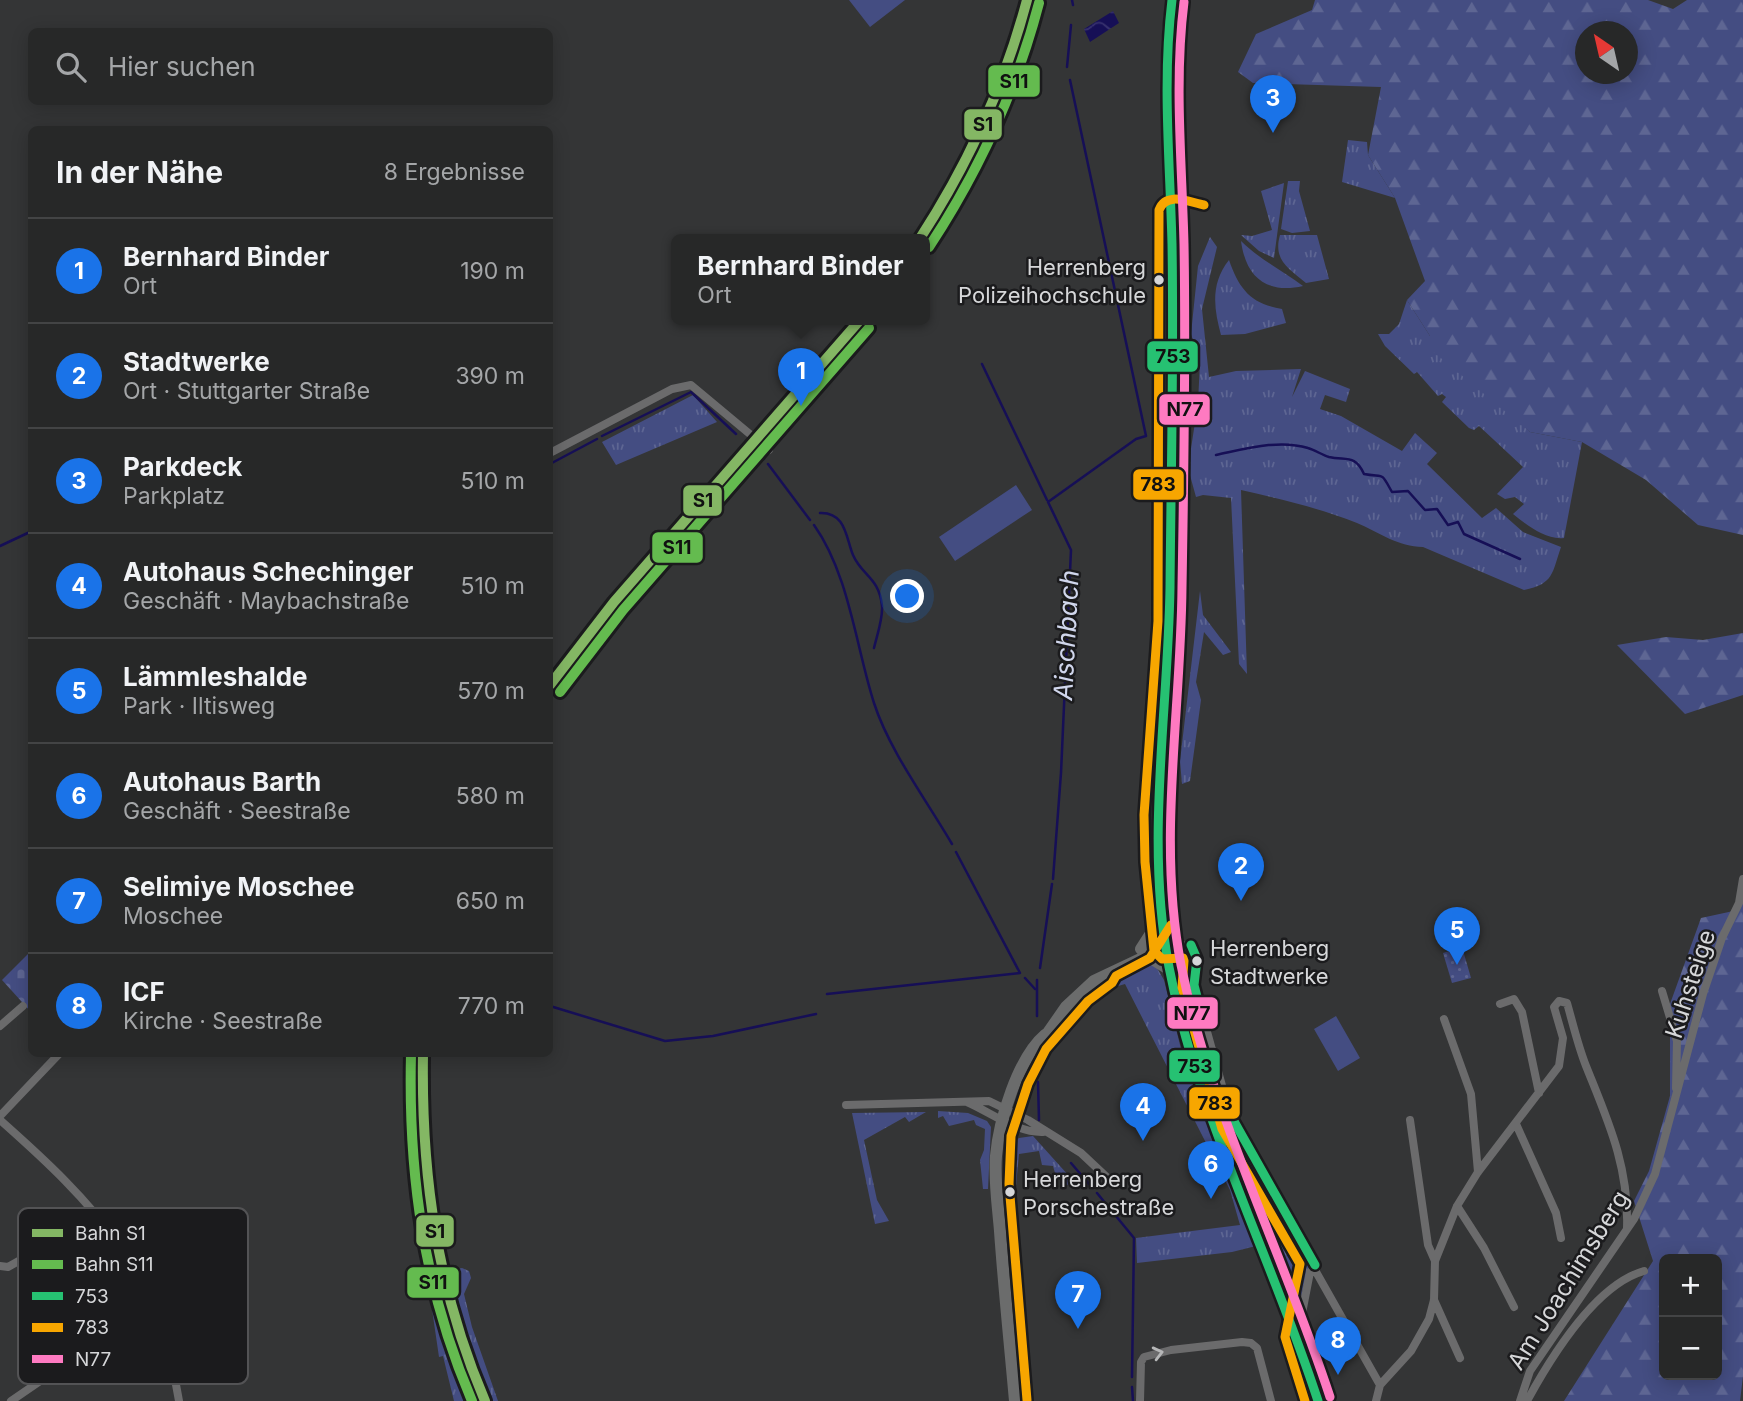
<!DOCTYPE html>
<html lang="de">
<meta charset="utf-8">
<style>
:root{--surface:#272828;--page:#333434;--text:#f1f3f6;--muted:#a4a6a8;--line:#434445;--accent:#1a73e8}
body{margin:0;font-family:Inter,sans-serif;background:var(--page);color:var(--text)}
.controls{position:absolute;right:21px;bottom:21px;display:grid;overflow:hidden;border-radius:10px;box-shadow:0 4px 18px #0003}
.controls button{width:63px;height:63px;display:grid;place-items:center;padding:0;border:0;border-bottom:2px solid var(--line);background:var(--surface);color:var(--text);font:35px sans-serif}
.compass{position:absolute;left:1575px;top:21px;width:63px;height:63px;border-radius:50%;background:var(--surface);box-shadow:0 4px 18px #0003;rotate:326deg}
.you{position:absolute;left:908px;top:597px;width:24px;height:24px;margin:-18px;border:5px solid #fff;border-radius:50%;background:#1a73e8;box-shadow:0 0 0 10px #1a73e833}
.badge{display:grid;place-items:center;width:46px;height:46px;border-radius:50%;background:var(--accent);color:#fff;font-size:23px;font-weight:700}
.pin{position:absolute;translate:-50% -58px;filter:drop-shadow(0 2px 4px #0008)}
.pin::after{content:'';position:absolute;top:37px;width:24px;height:21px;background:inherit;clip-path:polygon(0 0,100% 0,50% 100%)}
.popup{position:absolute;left:671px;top:234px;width:259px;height:91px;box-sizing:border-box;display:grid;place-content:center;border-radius:10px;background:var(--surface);filter:drop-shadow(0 2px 5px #0005);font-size:23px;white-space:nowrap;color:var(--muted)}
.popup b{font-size:26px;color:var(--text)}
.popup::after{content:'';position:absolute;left:50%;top:100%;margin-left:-14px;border:14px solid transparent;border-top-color:var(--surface)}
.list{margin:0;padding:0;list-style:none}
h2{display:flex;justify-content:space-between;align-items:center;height:91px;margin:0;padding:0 28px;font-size:30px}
h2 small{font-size:23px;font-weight:400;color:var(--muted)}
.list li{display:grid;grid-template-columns:46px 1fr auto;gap:21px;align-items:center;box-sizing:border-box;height:105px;padding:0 28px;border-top:2px solid var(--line)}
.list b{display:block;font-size:26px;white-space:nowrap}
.list p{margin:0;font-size:23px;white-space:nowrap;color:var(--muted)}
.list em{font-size:23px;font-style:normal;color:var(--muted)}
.icon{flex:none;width:38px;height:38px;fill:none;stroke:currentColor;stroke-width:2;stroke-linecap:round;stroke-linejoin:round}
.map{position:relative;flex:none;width:1743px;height:1401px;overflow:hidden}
.search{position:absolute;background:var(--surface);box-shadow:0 4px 18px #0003;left:28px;top:28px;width:525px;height:77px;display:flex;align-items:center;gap:18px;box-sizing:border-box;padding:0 24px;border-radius:10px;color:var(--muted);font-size:26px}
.panel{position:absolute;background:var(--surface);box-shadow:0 4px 18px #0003;left:28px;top:126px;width:525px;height:931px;border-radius:10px}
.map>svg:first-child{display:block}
.grass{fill:url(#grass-tufts)}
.forest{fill:url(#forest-firs);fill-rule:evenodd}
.cemetery{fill:url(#cemetery-stones)}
.park{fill:url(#park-dots)}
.pitch{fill:#444d82}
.water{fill:url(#water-waves)}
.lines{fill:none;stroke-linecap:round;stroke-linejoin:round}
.stream{stroke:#160f56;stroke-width:2.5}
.street{stroke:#6b6b6c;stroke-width:8}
.secondary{stroke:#6d6d6d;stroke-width:10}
.primary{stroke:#6b6c6c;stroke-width:12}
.bus-1-casing{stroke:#1b1b1d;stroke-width:14}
.bus-2-casing{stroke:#1b1b1d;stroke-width:14}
.bus-3-casing{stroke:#1b1b1d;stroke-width:14}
.bus-1{stroke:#26c172;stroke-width:9}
.bus-2{stroke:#f7a600;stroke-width:9}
.bus-3{stroke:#fe7ac1;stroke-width:9}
.rail-1-casing{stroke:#1b1b1d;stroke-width:16}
.rail-2-casing{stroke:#1b1b1d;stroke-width:16}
.rail-1{stroke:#84b764;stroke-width:10}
.rail-2{stroke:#64bb4f;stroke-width:10}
.oneway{stroke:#b6b7b8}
.bus-dot{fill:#d6d7d9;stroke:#1b1b1d;stroke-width:2.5}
.labels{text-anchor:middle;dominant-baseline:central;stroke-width:5;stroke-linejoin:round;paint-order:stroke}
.bus-label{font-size:22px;fill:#d6d7d9;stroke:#1b1b1d;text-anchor:start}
.street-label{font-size:24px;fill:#d6d7d9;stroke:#1b1b1d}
.water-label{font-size:26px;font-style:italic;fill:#d0d6ec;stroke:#1b1b1d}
.key{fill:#1b1b1d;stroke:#535355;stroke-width:2}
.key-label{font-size:19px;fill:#d6d7d9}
.line-badge{stroke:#1b1b1d;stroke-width:2.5}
.pale-badge-label{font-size:19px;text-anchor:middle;font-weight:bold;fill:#111}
</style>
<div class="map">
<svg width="1743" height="1401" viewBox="0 0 1743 1401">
<defs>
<pattern id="grass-tufts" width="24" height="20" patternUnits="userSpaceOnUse" patternTransform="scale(1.75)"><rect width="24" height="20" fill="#444d82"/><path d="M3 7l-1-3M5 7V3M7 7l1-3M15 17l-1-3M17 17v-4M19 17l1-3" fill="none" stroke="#5e6693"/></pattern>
<pattern id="forest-firs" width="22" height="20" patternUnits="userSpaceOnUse" patternTransform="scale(1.75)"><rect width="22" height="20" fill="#444d82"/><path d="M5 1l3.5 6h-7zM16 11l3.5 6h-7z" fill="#5e6693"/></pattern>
<pattern id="cemetery-stones" width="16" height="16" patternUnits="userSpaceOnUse" patternTransform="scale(1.75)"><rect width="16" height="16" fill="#444d82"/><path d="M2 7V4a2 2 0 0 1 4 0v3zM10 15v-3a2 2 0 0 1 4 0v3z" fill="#5e6693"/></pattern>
<pattern id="park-dots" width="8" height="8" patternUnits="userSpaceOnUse" patternTransform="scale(1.75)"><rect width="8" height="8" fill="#444d82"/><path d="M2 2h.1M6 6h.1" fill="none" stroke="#5e6693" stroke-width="1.8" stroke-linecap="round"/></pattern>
<pattern id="water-waves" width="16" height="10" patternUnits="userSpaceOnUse" patternTransform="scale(1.75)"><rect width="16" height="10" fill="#160f56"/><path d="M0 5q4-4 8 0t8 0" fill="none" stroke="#37316e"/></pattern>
</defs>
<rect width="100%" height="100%" fill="#343536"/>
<path class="grass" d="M1348,140L1367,142L1368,155L1395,198L1342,182Z
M1288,181H1300L1299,191L1310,231L1292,233L1281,229Z
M1284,183L1274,258L1259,251L1241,235L1252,236L1272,230L1261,191Z
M1280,235H1317L1329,279L1306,283C1288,268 1273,260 1280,235Z
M1210,237L1217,247L1202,309L1209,377L1236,371L1301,369L1292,397L1305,371L1350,389L1346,402L1325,395L1320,409L1341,416L1402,451L1415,433L1437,453L1427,464L1482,518L1496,508L1523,532L1561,547C1552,573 1554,584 1524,590L1423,547C1399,547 1378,532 1357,523C1319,508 1280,499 1241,490L1247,674L1239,664L1231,498L1203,495L1196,497L1188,468L1198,403L1200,362L1191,334L1198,266Z
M1241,241C1259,259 1283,271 1303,286C1267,294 1246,278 1241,241Z
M1229,260C1239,289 1251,304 1282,309L1286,323L1245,334L1221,335C1214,309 1210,284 1229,260Z
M1407,300L1430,336L1530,432L1582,442L1564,538C1545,540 1527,525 1513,514L1524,504L1515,497L1505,499L1497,494L1523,467L1479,426L1474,430L1469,428L1442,402L1446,397L1442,394L1438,396L1417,372L1414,374L1385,346L1378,334H1389L1399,324Z
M693,395L717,422L616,465L602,442Z
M1200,591L1203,615L1231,652L1223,655L1204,632L1196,682L1201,700L1190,781L1182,784L1180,761Z
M1185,955L1192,960L1190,989L1224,1111L1267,1195L1243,1175L1220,1121L1198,1057L1175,963Z
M1154,963L1164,980L1181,1049L1256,1246L1232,1252L1137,1263L1136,1238L1240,1225L1230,1190L1125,984L1101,991L1085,1000L1126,970Z
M938,1111L968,1113L987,1121L991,1127L988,1189H983L980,1160L984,1150L985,1129L976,1125L974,1120L949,1126L943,1116L938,1118Z
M926,1112L909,1122L905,1117L864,1140L877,1200L889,1221L875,1224L852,1113Z
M1033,1136L1078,1186L1063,1184L1060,1174L1055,1173L1053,1166L1042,1165L1039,1151L1019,1154L1015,1196L1011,1199L1012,1250L1008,1252L1010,1152L1012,1143L1019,1138Z
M1246,1187L1280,1213L1309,1266L1296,1315Z
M462,1268L469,1271L471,1278L464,1294L472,1327L498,1401H454L443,1356L439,1357L427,1275Z"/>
<path class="forest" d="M1315,0H1648L1673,9L1687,0H1743V535L1698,525L1646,480L1582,442L1530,432L1430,349V336L1407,300L1425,281L1395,198L1368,155L1381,87L1253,83L1238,72L1256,34L1312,10ZM1586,32H1628V74H1586Z
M1743,633V695L1685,714L1617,645L1666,637L1703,640Z
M1743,898V1376L1740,1401H1564L1653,1261L1634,1201L1649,1171L1670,1096V1004L1701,918L1738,910ZM1664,1259H1717V1375H1664Z"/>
<path class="cemetery" d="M31,951V1012L2,980Z"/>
<path class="park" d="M1462,947L1471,978L1452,983L1443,953Z"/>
<path class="pitch" d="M849,0H905L870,27Z
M1016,485L1032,510L955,561L939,537Z
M1336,1016L1360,1058L1338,1071L1314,1029Z"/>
<path class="water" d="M1113,11L1119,23L1090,42L1084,29Z"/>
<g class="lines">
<path class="stream" d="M1072,0L1073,5
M1067,67L1071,25
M982,364L1047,500
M602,436L691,392L736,434
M755,449L763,452L764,459
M1216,455C1245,449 1279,439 1308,448C1315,450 1322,455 1329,457C1346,461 1355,454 1364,474C1386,478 1380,471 1392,492L1408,491L1425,510L1437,509L1448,525L1458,522L1464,534L1520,559
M550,464L597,439
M768,464L810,520
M820,513C846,512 846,538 853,555C862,576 879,577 882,606C883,619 877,635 874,648
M814,525C849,574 856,647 874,703C889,750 927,801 952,844
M0,546L32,531
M1053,879L1061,773L1071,550L1048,502L1136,439L1146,436L1070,80
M1040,968L1052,884
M1025,978L1035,989
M1037,980V1016
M827,994L1020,973L956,852
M550,1006L665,1041L713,1036L816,1014
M1038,1082L1039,1120
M1071,1163L1089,1184
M1097,1193L1134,1238L1132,1377
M1132,1387L1133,1401"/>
<path class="street" d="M550,453L672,389L691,385L769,450
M1166,947L1191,945L1197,959L1194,985L1233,1125L1380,1385L1376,1401
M1662,991L1677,1041L1676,1088
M1500,1004L1514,999L1522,1012L1539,1093
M1444,1019L1471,1094L1478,1172
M0,1026L23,1006
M967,1102C990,1112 1017,1133 1043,1132
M846,1105L989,1101L1028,1120L1081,1153L1113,1183
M0,1116L59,1054
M0,1120C96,1205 158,1269 179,1401
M1410,1120L1428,1245L1435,1261
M1516,1124L1556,1213L1561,1238
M1235,1175L1279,1206
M1457,1206L1484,1248L1514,1307
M0,1266L8,1267L24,1258
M1434,1300L1460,1358
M1298,1334L1310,1272L1315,1265
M1380,1385L1411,1351L1429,1319L1434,1300L1435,1261L1457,1206L1478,1172L1559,1066L1563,1038L1554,1007L1559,1001L1567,1003C1573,1024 1578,1046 1586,1066C1608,1121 1629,1166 1627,1228
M11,1401L199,1272
M1140,1401L1141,1362L1144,1357L1171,1350L1242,1342L1251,1343L1257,1348L1271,1401
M1520,1401L1530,1371L1634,1219L1655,1174L1703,994L1722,938L1739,903L1743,879
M1527,1401C1550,1359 1595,1285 1644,1271"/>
<path class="secondary" d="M1166,947C1196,1105 1272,1247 1318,1401"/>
<path class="primary" d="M1166,947C1146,817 1170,687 1170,556C1171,441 1171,326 1171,212C1170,141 1161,71 1172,0
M1141,949L1161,918
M1149,957L1170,970
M1043,1040L1066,1007L1094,981L1166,947
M1015,1401C1010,1344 1004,1288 1000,1231C998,1206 994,1181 996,1156C999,1121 1018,1058 1045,1035"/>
<g class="bus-1-casing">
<path id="bus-1" d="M1172,0C1162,81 1170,162 1172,244C1174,358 1171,473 1170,588C1168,714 1145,842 1169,967C1198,1117 1271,1256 1318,1401
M1191,945L1197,959L1194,985L1203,1020
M1231,1116L1315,1265"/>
</g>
<g class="bus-2-casing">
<path id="bus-2" d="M1204,205C1189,202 1166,191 1159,210L1158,621L1144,815L1145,862L1154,951L1162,959L1183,958L1184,961L1182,987L1222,1129L1300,1264L1285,1337L1305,1401
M1027,1400L1009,1184L1011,1136L1028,1084L1046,1049L1088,1001L1112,983L1116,976L1150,958L1171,925"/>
</g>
<g class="bus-3-casing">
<path id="bus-3" d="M1184,2C1174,82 1182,163 1184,244C1186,358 1184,473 1182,587C1181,713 1157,841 1181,965C1211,1114 1283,1253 1330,1397"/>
</g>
<use href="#bus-1" class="bus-1"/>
<use href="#bus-2" class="bus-2"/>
<use href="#bus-3" class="bus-3"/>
<g class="rail-1-casing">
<path id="rail-1" d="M919,240C968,165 1004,87 1027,0
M550,685L614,602L860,320
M423,1054C421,1175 437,1289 485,1401"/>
</g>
<g class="rail-2-casing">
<path id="rail-2" d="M929,247C979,171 1016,91 1039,3
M560,692L623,610L869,328
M411,1054C408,1175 424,1289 472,1401"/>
</g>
<use href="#rail-1" class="rail-1"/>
<use href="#rail-2" class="rail-2"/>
</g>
<defs><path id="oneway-chevron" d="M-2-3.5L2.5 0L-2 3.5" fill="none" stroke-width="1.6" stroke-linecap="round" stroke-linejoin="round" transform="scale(1.75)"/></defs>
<use class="oneway" href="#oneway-chevron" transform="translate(1158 1353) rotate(-14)"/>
<g class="bus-dot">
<circle cx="1159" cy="280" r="6"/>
<circle cx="1197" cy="961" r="6"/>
<circle cx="1010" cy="1192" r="6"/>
</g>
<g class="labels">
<g class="bus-label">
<text x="1146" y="267" text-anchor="end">Herrenberg<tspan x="1146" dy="28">Polizeihochschule</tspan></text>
<text x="1210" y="948">Herrenberg<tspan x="1210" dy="28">Stadtwerke</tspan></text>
<text x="1023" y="1179">Herrenberg<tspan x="1023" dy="28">Porschestraße</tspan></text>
</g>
<g class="street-label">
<text transform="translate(1690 984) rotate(-72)">Kuhsteige</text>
<text transform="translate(1568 1280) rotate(-58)">Am Joachimsberg</text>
</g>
<g class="water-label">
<text transform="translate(1066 635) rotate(-87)">Aischbach</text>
</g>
</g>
<rect x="18" y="1208" width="230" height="176" rx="10" class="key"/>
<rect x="32" y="1229" width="31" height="8" fill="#84b764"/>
<rect x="32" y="1260" width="31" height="9" fill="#64bb4f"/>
<rect x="32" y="1292" width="31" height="8" fill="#26c172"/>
<rect x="32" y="1323" width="31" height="9" fill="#f7a600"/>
<rect x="32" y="1355" width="31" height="8" fill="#fe7ac1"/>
<g class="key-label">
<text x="75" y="1240">Bahn S1</text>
<text x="75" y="1271">Bahn S11</text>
<text x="75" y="1303">753</text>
<text x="75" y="1334">783</text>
<text x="75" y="1366">N77</text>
</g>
<g class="line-badge">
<rect x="987" y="64" width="54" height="34" rx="7" fill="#64bb4f"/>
<rect x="963" y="108" width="40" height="33" rx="7" fill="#84b764"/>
<rect x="1146" y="340" width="53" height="33" rx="7" fill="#26c172"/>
<rect x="1158" y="393" width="53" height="33" rx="7" fill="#fe7ac1"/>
<rect x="1132" y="468" width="53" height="33" rx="7" fill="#f7a600"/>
<rect x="682" y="484" width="41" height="33" rx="7" fill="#84b764"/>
<rect x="651" y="531" width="53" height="33" rx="7" fill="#64bb4f"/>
<rect x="1166" y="996" width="53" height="34" rx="7" fill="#fe7ac1"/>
<rect x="1168" y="1049" width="53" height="34" rx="7" fill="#26c172"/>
<rect x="1188" y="1086" width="53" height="34" rx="7" fill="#f7a600"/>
<rect x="415" y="1214" width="40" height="34" rx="7" fill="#84b764"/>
<rect x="406" y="1266" width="54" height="33" rx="7" fill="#64bb4f"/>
</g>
<g class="pale-badge-label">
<text x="1014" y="88">S11</text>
<text x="983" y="131">S1</text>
<text x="1173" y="363">753</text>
<text x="1185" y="416">N77</text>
<text x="1158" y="491">783</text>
<text x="703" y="507">S1</text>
<text x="677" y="554">S11</text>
<text x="1192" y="1020">N77</text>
<text x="1195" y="1073">753</text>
<text x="1215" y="1110">783</text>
<text x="435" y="1238">S1</text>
<text x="433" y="1289">S11</text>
</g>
</svg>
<div class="controls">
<button>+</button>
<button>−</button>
</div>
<svg class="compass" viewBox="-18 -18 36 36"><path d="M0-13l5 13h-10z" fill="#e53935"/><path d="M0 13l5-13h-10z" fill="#a4a6a8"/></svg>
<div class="you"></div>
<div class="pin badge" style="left:801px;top:406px">1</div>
<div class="popup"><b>Bernhard Binder</b>Ort</div>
<div class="pin badge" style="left:1241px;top:901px">2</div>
<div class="pin badge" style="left:1273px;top:133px">3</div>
<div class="pin badge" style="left:1143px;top:1141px">4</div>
<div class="pin badge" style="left:1457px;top:965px">5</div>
<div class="pin badge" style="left:1211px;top:1199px">6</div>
<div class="pin badge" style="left:1078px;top:1329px">7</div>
<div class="pin badge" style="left:1338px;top:1375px">8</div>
<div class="search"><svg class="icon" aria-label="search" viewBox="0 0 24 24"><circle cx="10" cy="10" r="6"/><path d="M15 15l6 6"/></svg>Hier suchen</div>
<section class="panel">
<h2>In der Nähe<small>8 Ergebnisse</small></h2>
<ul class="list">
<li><span class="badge">1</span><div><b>Bernhard Binder</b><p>Ort</p></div><em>190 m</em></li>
<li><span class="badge">2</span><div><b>Stadtwerke</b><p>Ort · Stuttgarter Straße</p></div><em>390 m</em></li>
<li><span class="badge">3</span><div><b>Parkdeck</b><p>Parkplatz</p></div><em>510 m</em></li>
<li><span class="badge">4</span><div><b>Autohaus Schechinger</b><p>Geschäft · Maybachstraße</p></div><em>510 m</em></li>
<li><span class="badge">5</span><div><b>Lämmleshalde</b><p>Park · Iltisweg</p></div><em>570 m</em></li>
<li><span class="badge">6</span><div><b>Autohaus Barth</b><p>Geschäft · Seestraße</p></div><em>580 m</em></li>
<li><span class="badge">7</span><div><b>Selimiye Moschee</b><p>Moschee</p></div><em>650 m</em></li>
<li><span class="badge">8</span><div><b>ICF</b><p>Kirche · Seestraße</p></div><em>770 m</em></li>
</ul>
</section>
</div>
